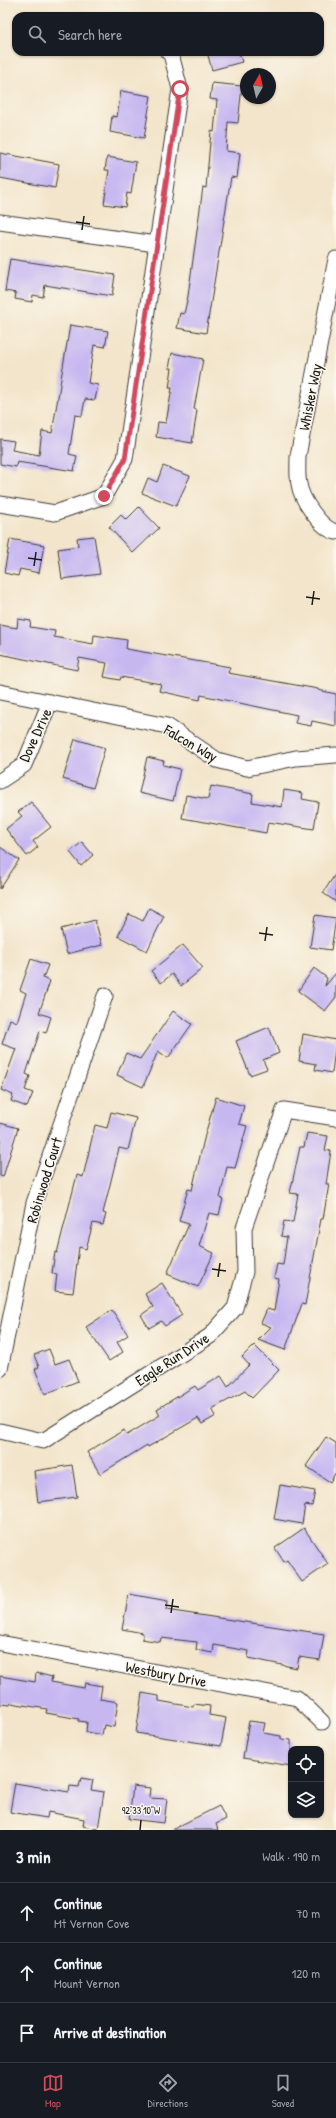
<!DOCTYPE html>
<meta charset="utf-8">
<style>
:root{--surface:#171b24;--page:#20242c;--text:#f1f3f6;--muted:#9ea1a6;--line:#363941;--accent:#d1495b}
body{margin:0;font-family:"Patrick Hand",sans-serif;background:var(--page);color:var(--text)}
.controls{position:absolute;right:12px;bottom:12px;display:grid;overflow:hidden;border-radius:8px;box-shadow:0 1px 3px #0004}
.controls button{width:36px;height:36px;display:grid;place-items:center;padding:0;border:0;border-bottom:1px solid var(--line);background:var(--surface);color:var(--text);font:20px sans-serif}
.compass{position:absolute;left:240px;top:68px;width:36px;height:36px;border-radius:50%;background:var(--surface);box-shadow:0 1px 3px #0004;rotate:8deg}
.stop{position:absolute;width:12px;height:12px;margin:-9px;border:3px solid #d1495b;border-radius:50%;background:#fff}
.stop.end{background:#d1495b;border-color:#fff;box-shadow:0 1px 4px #0008}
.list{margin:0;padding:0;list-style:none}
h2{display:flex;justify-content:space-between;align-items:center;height:52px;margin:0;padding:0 16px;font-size:17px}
h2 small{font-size:13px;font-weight:400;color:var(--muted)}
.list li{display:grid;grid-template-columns:26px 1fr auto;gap:12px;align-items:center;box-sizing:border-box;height:60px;padding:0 16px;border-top:1px solid var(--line)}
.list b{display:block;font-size:15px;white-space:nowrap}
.list p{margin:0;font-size:13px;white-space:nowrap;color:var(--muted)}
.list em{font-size:13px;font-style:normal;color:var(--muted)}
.icon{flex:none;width:22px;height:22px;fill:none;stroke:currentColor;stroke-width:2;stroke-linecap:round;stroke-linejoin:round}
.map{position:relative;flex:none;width:336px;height:1830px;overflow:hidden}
.search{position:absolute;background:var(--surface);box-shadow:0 1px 3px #0004;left:12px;right:12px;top:12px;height:44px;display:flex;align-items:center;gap:10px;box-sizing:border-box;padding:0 14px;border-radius:12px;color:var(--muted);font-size:15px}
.sheet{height:232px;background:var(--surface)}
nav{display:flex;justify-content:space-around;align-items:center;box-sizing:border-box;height:56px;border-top:1px solid var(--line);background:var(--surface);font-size:11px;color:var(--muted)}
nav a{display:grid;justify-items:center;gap:2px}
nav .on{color:var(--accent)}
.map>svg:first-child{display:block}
.building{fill:#c6b7f1}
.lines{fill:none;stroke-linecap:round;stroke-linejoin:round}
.minor-casing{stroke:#3c3a36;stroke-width:17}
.minor{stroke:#fff;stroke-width:15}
.route{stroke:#d1495b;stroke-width:5}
.ticks{fill:none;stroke:#1c1c1c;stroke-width:1.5}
.labels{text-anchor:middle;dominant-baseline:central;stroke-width:3;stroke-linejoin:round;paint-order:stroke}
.street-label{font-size:15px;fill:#1c1c1c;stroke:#fbf7ec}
.ticks-label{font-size:10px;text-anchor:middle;fill:#1c1c1c;stroke:#fbf7ec;stroke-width:3;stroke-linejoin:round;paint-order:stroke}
</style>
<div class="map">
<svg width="336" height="1830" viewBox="0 0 336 1830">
<rect width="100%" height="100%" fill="#fbf7ec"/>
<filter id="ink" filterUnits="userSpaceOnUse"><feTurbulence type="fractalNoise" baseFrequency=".025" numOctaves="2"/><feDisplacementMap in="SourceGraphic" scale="8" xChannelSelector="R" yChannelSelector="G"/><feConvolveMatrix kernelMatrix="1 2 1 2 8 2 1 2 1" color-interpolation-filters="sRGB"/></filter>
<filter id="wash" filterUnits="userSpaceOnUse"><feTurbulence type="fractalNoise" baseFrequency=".012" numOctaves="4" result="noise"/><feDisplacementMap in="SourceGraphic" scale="16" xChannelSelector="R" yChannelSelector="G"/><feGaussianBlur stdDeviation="0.9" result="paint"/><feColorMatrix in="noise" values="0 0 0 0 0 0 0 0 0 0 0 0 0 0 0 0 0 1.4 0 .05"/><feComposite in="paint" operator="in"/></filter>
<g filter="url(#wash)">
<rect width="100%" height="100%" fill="#f3e5cb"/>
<g id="blocks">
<path class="building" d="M207,52H239L242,62L212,70Z
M212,83L242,86L238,123L228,122L226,151L240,153L237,178L231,177L206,333L177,328L180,313L184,314L188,296L203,187L206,188L211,131L214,132L217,100L210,99Z
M121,91L151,96L144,138L110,132L112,116L117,117Z
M0,153L59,164L55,188L0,178Z
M107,157L136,162L131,194L127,193L125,207L104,204L109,170H105Z
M10,259L115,275L112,296L45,285L43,297L33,295L32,302L15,299L16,293L5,291Z
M70,325L108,331L105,347L94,345L88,383L98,385L95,400L85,399L82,416L75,415L69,454L77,456L74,471L17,462L16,467L0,464V439L14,441L12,450L39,455L42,431L52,433Z
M172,353L203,359L194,409L197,410L192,443L156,437L158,422L166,423L172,388H169L172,368H169Z
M163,466L190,476L176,506L142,493L148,478L157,482Z
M139,507L159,528L133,553L109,527L121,515L126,520Z
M94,536L100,574L62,579L58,549L78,546L77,538Z
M10,539L44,545L39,573L20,569L18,576L4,573Z
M18,619L31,621L30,627L55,631L54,637L93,644L94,635L127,640L126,649L230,667L228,673L318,689V690L336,694V726L312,721L311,726L295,723L297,715L201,695L200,700L159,691L161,684L121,677L120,680L104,677L107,663L79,658L77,670L0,654V625L17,628Z
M75,739L105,748L93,788L63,779Z
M147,757L164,761L163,765L180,769L173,801L139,793Z
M211,786L253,794L252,802L282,807L284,790L303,793L302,799L318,802L314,829L268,822L266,833L182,818L186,795L208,799Z
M31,802L51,827L33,841L38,847L27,856L6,829L22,816L18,812Z
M82,842L93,855L81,866L70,852Z
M0,847L19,860L0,889Z
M336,873V902L323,893Z
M149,908L164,916L147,951L118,936L129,914L143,921Z
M315,915L336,918L331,950L310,947Z
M95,920L102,945L67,954L61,929Z
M183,945L203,968L181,986L172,974L161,983L151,971Z
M31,959L48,965L43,978L50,981L39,1013L51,1017L46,1033L40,1031L26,1074L30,1076L25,1090L33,1093L27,1107L11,1101L13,1095L1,1090L16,1049L2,1044L10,1019L17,1022L26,993L20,990Z
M314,968L327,978L325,986L336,973V997L325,1011L298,991Z
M173,1011L192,1024L168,1058L158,1051L143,1087L117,1075L126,1053L140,1059Z
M269,1027L279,1053L263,1060L267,1069L250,1075L236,1041Z
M303,1034L336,1040L332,1073L315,1070L316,1064L299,1061Z
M216,1097L244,1106L239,1124L247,1126L235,1168L227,1167L220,1198L223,1199L219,1215L209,1213L199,1246L214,1253L198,1287L167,1274L189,1224L179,1221L188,1189L192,1190L205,1135Z
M111,1112L136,1118L128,1150L119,1148L103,1213L106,1214L103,1225L93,1223L86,1249L79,1247L73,1293L55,1291L57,1274L52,1273L55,1252L57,1253L77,1175L83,1177L95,1125L107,1128Z
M0,1123L18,1128L3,1177L0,1176Z
M307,1133L328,1136L325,1150L331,1151L326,1184H329L323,1219H321L305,1305L302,1304L285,1350L258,1340L271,1327L261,1323L267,1309L274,1311L279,1279L274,1278L277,1264L283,1265L287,1237L281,1236L284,1221L293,1222L298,1194L290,1193L300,1147H304Z
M162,1283L182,1315L165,1326L161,1321L149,1328L141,1315L153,1307L145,1294Z
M112,1310L128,1335L117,1342L123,1352L109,1361L86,1327Z
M254,1345L279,1370L252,1398L245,1391L212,1409L216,1416L202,1424L198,1418L148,1447L147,1445L100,1474L87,1452L124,1430L127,1435L160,1415L157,1409L195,1386L198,1390L221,1376L228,1387L249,1365L242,1357Z
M49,1349L55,1364L69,1359L78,1381L45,1394L35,1369L39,1367L34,1355Z
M326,1437L336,1443V1472L330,1482L306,1466Z
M72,1465L77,1497L38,1502L34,1471Z
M280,1485L315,1491L312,1506L305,1505L302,1524L274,1519Z
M304,1528L328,1564L302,1582L287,1560L284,1562L275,1548Z
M129,1594L168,1601L166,1610L324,1634L320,1660L299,1657L297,1668L248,1658L249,1651L214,1645L213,1653L196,1650L197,1642L161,1638L160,1642L142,1639L143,1633L122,1629Z
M36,1673L52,1677L51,1682L84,1688L85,1683L102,1686L100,1699L118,1702L114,1727L104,1725L102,1735L86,1732L87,1722L78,1721L79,1719L46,1713L47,1709L11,1703L10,1705L0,1704V1676L35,1682Z
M142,1693L159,1696V1701L193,1707L194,1704L210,1706L209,1715L226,1718L221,1746L136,1733Z
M249,1721L265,1723L263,1733L281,1736V1739L291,1740V1766L243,1758Z
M81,1778L93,1780L91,1790L104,1792L98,1829L83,1826L84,1819L48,1812L47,1818L10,1812L15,1783L69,1792L70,1786L79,1787Z
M133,1786L150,1788L149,1798L167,1799L164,1823L129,1819Z
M219,1806L226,1819L216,1824L218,1830H171Z"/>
</g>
</g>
<g filter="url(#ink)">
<use href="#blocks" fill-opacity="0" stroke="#3c3a36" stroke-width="1"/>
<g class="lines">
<g class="minor-casing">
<path id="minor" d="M0,222L156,244
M336,259L298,456C298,465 297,475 299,484C301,499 321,529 336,532
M0,504L55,513L104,496L125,459L180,89L171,54L168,52
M0,692L167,726L217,760L247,768L296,758L336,755
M0,781L24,765L50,702
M0,1369L34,1203L105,996
M0,1431L43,1441L210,1336L235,1308L245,1272L244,1228L284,1110L336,1118
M0,1643L297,1698L322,1722"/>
</g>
<use href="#minor" class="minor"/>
</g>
</g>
<g class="lines" filter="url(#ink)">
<path class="route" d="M104,496L125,459L180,89"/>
</g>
<path class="ticks" d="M76,222L90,224M82,230L84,216M28,558L42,560M34,566L36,552M306,597L320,599M312,605L314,591M259,933L273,935M265,941L267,927M212,1269L226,1271M218,1277L220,1263M165,1605L179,1607M171,1613L173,1599M140,1830L141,1820"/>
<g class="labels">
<g class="street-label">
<text transform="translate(310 397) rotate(-79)">Whisker Way</text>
<text transform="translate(35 735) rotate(-65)">Dove Drive</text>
<text transform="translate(191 743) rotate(30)">Falcon Way</text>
<text transform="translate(44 1180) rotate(-73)">Robinwood Court</text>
<text transform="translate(172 1359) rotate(-33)">Eagle Run Drive</text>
<text transform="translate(166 1674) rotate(11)">Westbury Drive</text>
</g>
</g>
<g class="ticks-label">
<text x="141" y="1814">92°33'10"W</text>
</g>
</svg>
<div class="controls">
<button><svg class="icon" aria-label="locate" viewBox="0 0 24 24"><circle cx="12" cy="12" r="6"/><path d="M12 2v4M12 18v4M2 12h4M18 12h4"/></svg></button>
<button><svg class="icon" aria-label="layers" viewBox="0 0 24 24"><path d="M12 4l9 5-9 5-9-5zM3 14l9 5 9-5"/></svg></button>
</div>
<svg class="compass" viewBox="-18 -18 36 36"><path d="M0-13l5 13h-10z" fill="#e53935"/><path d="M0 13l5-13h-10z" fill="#9ea1a6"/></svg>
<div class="stop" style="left:180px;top:89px"></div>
<div class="stop end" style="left:104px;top:496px"></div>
<div class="search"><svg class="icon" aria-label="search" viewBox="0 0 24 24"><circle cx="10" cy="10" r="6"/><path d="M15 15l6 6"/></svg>Search here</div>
</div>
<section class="sheet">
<h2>3 min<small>Walk · 190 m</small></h2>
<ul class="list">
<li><svg class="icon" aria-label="ahead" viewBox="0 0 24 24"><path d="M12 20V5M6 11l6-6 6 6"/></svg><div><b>Continue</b><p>Mt Vernon Cove</p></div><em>70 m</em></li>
<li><svg class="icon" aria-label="ahead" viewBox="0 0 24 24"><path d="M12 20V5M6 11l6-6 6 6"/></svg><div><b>Continue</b><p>Mount Vernon</p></div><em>120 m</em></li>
<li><svg class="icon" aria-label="arrive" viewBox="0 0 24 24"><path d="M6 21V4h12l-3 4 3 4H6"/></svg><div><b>Arrive at destination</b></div></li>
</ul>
</section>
<nav>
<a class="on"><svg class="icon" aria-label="map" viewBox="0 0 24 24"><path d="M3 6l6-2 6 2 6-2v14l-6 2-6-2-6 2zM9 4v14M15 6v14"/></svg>Map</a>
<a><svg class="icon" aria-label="directions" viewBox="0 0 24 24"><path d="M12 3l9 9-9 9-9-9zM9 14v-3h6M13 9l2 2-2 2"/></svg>Directions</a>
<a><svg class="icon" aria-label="saved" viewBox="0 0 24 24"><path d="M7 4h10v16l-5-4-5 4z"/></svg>Saved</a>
</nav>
